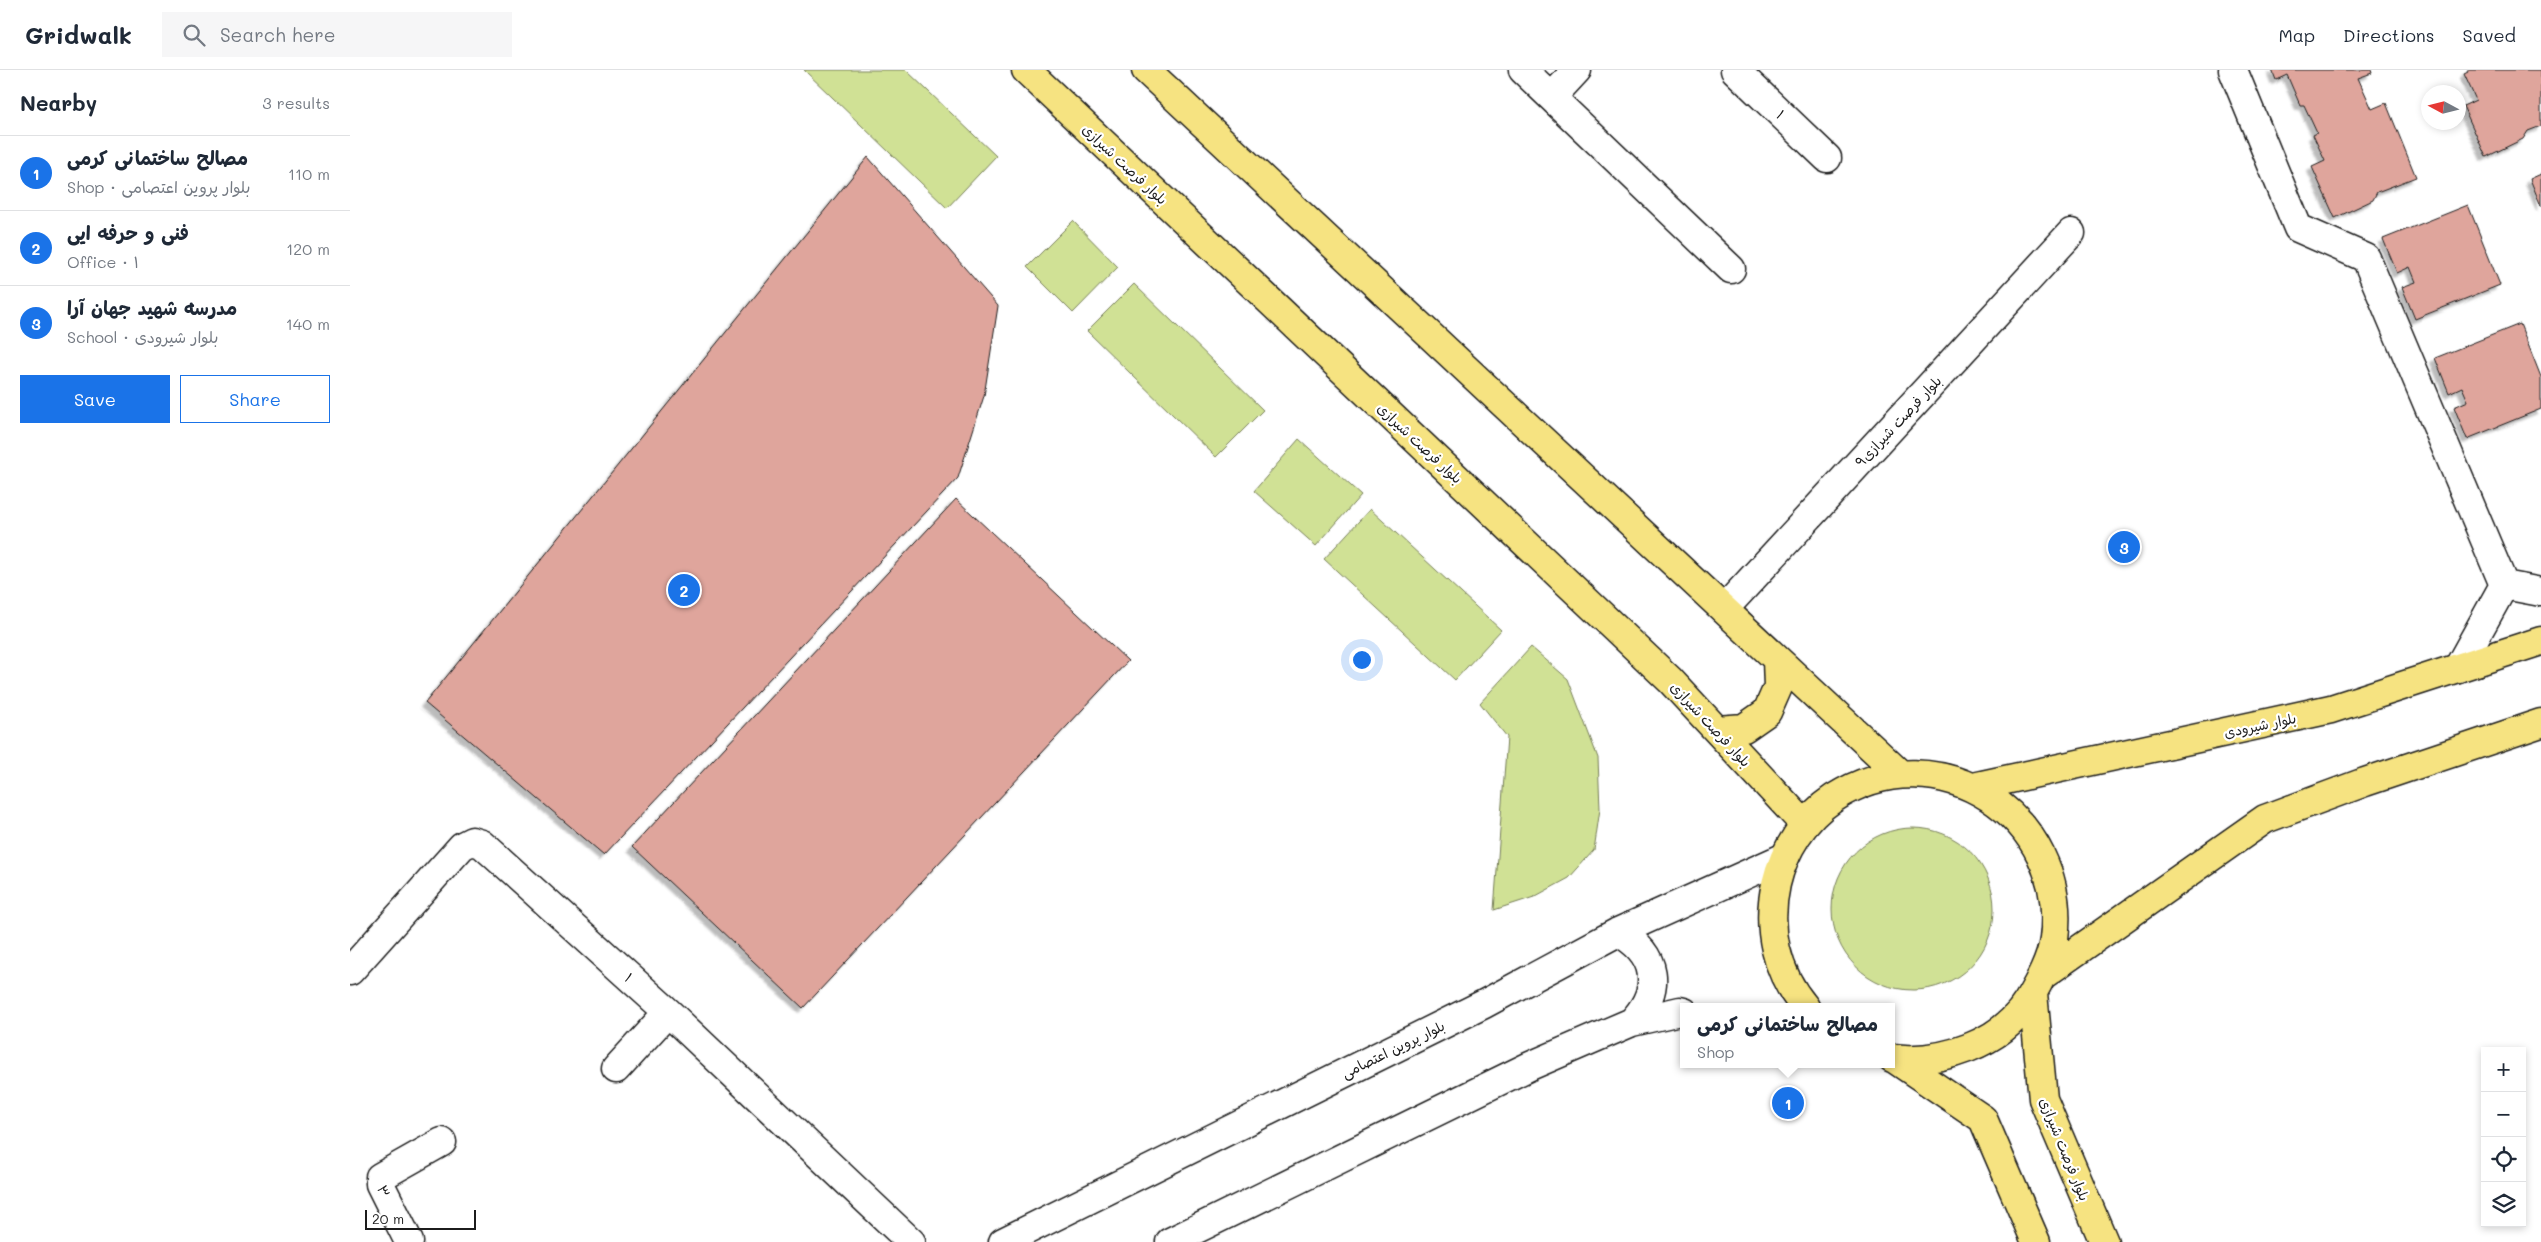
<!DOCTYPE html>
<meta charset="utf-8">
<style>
:root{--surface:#fff;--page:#f6f6f7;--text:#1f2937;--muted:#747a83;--line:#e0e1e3;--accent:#1a73e8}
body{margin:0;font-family:Mali,"Playpen Sans Arabic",sans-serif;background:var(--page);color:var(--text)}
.controls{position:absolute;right:15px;bottom:15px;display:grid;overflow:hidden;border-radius:0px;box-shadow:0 2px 8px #0003}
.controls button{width:45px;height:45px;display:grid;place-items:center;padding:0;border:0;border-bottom:1px solid var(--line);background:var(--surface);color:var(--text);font:25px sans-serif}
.compass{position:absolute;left:2071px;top:15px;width:45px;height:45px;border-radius:50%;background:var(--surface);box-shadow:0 2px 8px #0003;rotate:277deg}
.scale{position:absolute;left:15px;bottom:12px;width:111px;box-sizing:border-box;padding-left:5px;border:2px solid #1c1c1c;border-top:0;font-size:14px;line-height:18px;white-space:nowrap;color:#1c1c1c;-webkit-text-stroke:4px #fff;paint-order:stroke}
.you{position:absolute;left:1011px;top:589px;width:18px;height:18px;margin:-12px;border:4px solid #fff;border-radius:50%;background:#1a73e8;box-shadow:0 0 0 8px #1a73e833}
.badge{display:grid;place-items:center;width:32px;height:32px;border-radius:50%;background:var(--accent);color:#fff;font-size:16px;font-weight:700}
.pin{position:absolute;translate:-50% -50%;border:2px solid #fff;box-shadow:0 1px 5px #0006}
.popup{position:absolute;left:1330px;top:933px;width:215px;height:65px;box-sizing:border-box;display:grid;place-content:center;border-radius:0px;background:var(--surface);filter:drop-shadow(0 1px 4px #0005);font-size:16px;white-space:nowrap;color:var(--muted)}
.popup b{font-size:19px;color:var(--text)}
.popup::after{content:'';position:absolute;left:50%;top:100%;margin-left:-10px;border:10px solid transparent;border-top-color:var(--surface)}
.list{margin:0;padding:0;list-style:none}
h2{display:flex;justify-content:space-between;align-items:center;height:65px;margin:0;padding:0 20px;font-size:21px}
h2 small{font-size:16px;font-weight:400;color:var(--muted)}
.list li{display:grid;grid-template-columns:32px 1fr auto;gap:15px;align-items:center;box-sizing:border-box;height:75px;padding:0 20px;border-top:1px solid var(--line)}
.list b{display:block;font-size:19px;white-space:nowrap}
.list p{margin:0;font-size:16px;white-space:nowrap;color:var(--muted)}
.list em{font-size:16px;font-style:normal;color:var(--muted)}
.actions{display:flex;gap:10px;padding:15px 20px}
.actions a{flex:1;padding:11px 0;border:1px solid var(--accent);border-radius:0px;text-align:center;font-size:18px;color:var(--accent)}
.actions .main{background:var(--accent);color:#fff}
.icon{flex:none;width:28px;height:28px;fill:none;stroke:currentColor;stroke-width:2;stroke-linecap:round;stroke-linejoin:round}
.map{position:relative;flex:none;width:2191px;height:1172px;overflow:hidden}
header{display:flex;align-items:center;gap:30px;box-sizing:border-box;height:70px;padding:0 25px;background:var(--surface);border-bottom:1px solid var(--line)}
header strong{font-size:24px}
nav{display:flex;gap:28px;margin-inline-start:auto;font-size:18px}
.search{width:350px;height:45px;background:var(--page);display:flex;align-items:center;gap:12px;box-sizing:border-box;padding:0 18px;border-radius:0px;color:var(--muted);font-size:19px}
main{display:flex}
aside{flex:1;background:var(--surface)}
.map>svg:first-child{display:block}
.green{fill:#d0e195;stroke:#767e58}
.building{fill:#dfa59c;stroke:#1c1c1c;filter:url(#shadow)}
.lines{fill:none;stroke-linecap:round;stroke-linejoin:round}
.minor-casing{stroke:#1c1c1c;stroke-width:31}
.major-casing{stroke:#1c1c1c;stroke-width:31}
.minor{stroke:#fff;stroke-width:28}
.major{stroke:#f6e381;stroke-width:28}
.labels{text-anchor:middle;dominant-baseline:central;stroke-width:4.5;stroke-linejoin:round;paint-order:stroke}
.street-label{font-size:14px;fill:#1c1c1c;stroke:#fff}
</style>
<header>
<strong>Gridwalk</strong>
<div class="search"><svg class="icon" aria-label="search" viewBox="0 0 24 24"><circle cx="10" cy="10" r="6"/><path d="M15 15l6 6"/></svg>Search here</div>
<nav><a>Map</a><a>Directions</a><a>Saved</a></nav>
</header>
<main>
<aside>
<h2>Nearby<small>3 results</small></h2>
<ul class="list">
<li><span class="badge">1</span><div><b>مصالح ساختمانی کرمی</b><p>Shop · بلوار پروین اعتصامی</p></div><em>110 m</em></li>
<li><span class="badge">2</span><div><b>فنی و حرفه ایی</b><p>Office · ۱</p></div><em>120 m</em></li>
<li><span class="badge">3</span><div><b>مدرسه شهید جهان آرا</b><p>School · بلوار شیرودی</p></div><em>140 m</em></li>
</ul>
<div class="actions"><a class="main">Save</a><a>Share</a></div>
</aside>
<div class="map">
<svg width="2191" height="1172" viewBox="0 0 2191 1172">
<defs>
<filter id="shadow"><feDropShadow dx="-4.5" dy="4.5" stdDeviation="1" flood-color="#0004"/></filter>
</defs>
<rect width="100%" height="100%" fill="#fff"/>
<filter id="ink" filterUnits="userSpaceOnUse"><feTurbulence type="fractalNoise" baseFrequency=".02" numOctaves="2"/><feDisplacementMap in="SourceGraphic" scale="10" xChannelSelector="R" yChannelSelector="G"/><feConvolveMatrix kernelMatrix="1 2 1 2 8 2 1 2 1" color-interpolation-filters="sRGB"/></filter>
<g filter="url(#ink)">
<path class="green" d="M454,0H556L646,86L597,138Z
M723,151L768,197L723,243L677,197Z
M784,214L913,340L866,387L737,261Z
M949,369L1011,425L966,476L904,421Z
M1020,439L1151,560L1105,610L974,489Z
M1181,577L1218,609L1248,688L1250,739L1244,780L1219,808L1184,827L1144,840L1157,667L1130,633Z
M1482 839a81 81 0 1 1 162 0a81 81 0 1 1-162 0Z"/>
<path class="building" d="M1922,0H2021L2022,3L2008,8L2022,39L2036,33L2066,107L2027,122L2023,130L1985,148L1962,97L1975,91L1963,65L1967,63L1954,35H1950L1937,5L1926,10Z
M2117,0H2191V56L2178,61L2173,69L2136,87L2113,36L2126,30L2114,4L2118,2Z
M518,87L648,236L634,326L608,408L254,785L75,633Z
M2191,104V136L2180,109Z
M2118,135L2150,215L2065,249L2052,217L2066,212L2060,197L2047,203L2033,169Z
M2170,254L2191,307V339L2117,369L2104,337L2118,331L2112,317L2099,323L2085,288Z
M606,429L778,591L453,938L282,777Z"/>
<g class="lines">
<g class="minor-casing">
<path id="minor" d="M1173,0L1381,199
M1385,0L1477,88
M1883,0L1948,158L2016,188L2154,515
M1202,27L1227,0
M1374,539L1721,163
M2108,598L2154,515L2191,522
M1268,862C1308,884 1313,919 1282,952
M0,901L112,776L122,771L132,774L318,942L561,1172
M266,999L318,942
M59,1172L30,1114V1107L92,1072
M653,1172L1134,934L1268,862L1435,787
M820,1172L1180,996L1282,952L1330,941L1334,942"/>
</g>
<g class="major-casing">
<path id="major" d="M676,0L1320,610L1454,754
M796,0L1550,704
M1367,660L1394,658L1417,642L1428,617L1427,590
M1623,717L1981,639L2191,571
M1693,905L1915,749L2015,712L2191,653
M1683,923L1693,1029L1754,1172
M1455,937C1426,903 1416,858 1426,814C1434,780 1454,748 1484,728C1588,660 1720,747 1704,869C1701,891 1689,912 1678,931C1651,974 1591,994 1542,988
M1543,988L1633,1049L1686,1172"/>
</g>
<use href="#minor" class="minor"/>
<use href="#major" class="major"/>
</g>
</g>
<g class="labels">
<g class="street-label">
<text transform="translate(1431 44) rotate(44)">۱</text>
<text transform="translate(775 94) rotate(43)">بلوار فرصت شیرازی</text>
<text transform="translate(1548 351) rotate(-47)">۹بلوار فرصت شیرازی</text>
<text transform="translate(1070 373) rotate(43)">بلوار فرصت شیرازی</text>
<text transform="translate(1361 654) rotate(47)">بلوار فرصت شیرازی</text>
<text transform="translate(1910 655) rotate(-12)">بلوار شیرودی</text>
<text transform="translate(279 907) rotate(42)">۱</text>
<text transform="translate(1043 979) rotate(-26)">بلوار پروین اعتصامی</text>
<text transform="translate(1715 1079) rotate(68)">بلوار فرصت شیرازی</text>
<text transform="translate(34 1121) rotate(68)">۳</text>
</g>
</g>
</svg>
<div class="controls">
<button>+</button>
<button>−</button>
<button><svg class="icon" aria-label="locate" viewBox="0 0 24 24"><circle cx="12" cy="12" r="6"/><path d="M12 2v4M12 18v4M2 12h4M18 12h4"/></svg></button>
<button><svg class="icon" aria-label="layers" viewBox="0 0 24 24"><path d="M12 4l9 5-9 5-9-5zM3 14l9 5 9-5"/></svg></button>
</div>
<svg class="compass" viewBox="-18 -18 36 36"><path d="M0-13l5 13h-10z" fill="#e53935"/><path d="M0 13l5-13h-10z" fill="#747a83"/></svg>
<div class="scale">20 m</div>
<div class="you"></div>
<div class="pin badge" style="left:1438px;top:1033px">1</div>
<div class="popup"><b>مصالح ساختمانی کرمی</b>Shop</div>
<div class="pin badge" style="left:334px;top:520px">2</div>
<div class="pin badge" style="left:1774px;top:477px">3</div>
</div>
</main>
